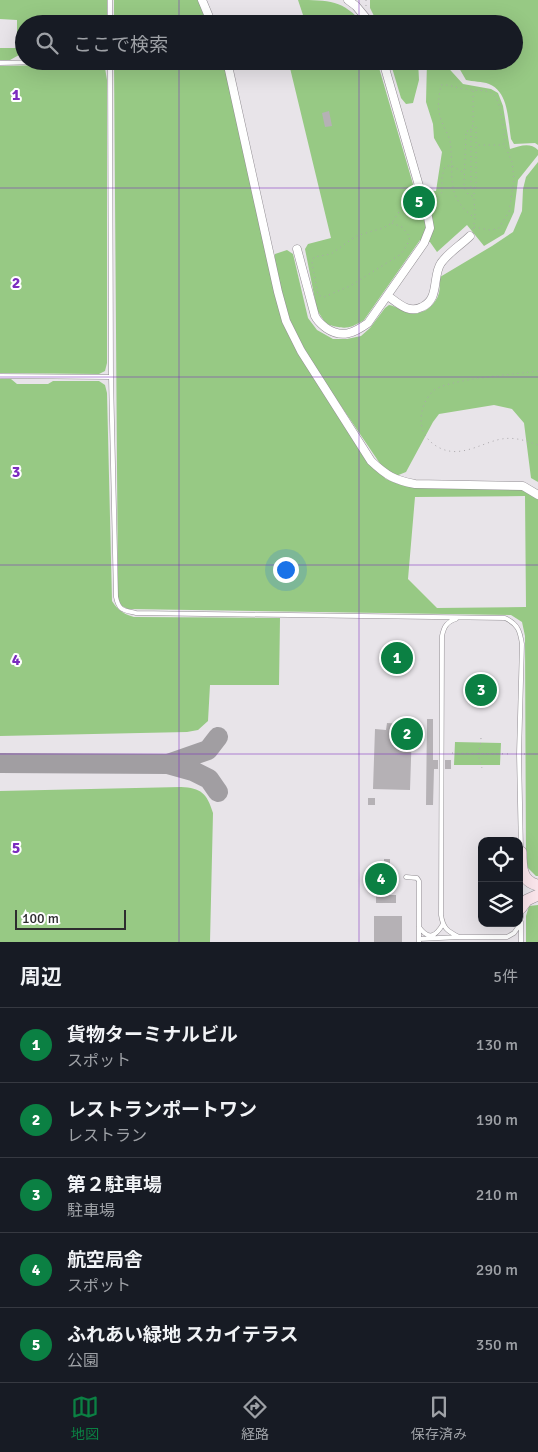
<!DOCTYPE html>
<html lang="ja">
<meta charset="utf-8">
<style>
:root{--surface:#171b24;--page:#20242c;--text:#f1f3f6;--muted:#9ea1a6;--line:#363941;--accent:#0b8043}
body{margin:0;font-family:Signika,"Noto Sans JP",sans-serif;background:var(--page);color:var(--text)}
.controls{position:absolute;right:15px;bottom:15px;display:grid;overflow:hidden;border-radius:10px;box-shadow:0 5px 20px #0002}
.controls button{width:45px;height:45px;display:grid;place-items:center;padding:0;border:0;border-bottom:1px solid var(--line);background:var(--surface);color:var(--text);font:25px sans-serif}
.scale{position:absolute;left:15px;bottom:12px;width:111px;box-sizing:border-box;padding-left:5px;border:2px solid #2e2d2f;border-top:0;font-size:14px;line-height:18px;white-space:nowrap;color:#2e2d2f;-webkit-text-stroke:4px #fff;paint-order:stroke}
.you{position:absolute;left:285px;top:569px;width:18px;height:18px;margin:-12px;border:4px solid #fff;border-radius:50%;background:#1a73e8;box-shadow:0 0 0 8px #1a73e833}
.badge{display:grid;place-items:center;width:32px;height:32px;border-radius:50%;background:var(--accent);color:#fff;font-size:16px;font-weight:700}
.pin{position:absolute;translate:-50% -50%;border:2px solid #fff;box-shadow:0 1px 5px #0006}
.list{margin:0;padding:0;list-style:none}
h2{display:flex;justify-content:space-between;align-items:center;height:65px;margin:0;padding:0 20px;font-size:21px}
h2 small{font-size:16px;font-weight:400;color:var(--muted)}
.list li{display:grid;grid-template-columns:32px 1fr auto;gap:15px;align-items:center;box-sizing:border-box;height:75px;padding:0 20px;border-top:1px solid var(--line)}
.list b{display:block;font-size:19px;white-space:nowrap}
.list p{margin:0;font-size:16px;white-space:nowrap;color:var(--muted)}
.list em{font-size:16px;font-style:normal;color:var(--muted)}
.icon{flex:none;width:28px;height:28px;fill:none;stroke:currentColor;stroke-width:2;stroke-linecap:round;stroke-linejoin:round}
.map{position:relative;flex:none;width:538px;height:942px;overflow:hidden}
.search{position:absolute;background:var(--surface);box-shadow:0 5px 20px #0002;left:15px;right:15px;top:15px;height:55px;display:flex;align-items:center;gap:12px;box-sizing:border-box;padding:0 18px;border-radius:28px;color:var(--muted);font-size:19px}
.sheet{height:440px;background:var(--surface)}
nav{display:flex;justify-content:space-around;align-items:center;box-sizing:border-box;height:70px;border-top:1px solid var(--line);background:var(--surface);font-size:14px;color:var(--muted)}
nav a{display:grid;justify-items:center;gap:2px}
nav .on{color:var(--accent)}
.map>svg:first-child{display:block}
.green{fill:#97c984;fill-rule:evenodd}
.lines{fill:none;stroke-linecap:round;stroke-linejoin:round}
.taxiway{stroke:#a19ea2;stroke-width:20}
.building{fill:#b5b1b5}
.service-casing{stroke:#928e93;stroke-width:5}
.minor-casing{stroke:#928e93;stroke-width:9}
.secondary-casing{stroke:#928e93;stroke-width:12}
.path{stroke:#aaa7ab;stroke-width:1;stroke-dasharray:1 4;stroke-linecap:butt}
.service{stroke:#fff;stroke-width:4}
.minor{stroke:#fff;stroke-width:8}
.secondary{stroke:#fbe6ec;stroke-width:11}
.grid{fill:none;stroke:#7b2cbf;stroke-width:1;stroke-opacity:0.55}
.grid-label{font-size:16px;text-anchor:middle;font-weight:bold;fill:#7b2cbf;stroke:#fff;stroke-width:4;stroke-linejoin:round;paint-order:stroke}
</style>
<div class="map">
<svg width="538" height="942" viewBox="0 0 538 942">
<rect width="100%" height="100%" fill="#e8e4e9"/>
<path class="green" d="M0,0H107V24H24V55H19L10,60H0V48H17V20L0,19Z
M114,0H198L209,24H114Z
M298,0C328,0 344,0 363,24H306Z
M370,0H538V145L535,143L514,144L511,139C508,121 509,92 489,84C482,81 473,82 466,80L455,61H514V24H378L370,8Z
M114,61H224L293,343L310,372L365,459L386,479L398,484L415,487L521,489L530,493L538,499V876H536L526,866L525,636L522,622L511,615L128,609L122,606L118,600ZM525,496L526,607L437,608L408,579L415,497Z
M299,61H377L415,191H436L442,152L434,138L433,124L426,102L427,61H442L463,84L491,89L498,93L503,106L510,149C520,146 530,142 538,150V155L518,180L514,212L504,234L484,246L467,225L437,252L430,242L420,240L364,320C348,330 344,329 326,324L317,310L305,249L308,244L331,238L290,68Z
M390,61H418L419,80L413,103L406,104L401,98Z
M98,64L105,68L107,80V363L105,371L99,374L0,373V66Z
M538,162V482L531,478L524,423L512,409L494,405L439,414L433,422L406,472L396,476L383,468L316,369L288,320L274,259L275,254L287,250L293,254L308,318L317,330L333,339H347L361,336L370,328L385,308L389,305C396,306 402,311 408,313C422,316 435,307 439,293C440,288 440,282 440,277L492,246L513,232L522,211L523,189L526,177Z
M0,379H11L17,384H48L53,381H99L105,385L107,393L112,601C118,610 123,614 134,617L280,618L279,685H210L208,721L198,730L187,732L0,736Z
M455,742L501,743L500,765H454Z
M181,787C201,788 207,793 213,813L210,942H0V791Z
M538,905V942H526V916L529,906Z"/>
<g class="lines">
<path class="taxiway" d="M0,763L168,764L193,771L209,779L218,792
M168,764L208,750L218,737"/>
</g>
<path class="building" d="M329,111L332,126L325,127L322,113Z
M385,645H409L408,671L384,670Z
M427,719H433V760H438V769H434L433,805H426Z
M387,723L403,724L405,729L412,730L410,790L373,789L375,729L386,730Z
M445,760H451V769H445Z
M368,798H375V805H368Z
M384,859H390V895H396V903H376V895L373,886V871L377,862H384Z
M374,916H402V942H374Z"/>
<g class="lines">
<g class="service-casing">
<path id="service" d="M110,0V24
M110,61L111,377L116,597C119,611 123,610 136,613L505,618C518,624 520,631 522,644L519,754L521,851
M0,63L82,61
M0,376L111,377
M456,619C447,622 444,626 442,636L441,915C443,928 447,931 459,937
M406,877L417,878L419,881V942
M419,927C429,941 436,936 443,924
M419,939L459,937H507L514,933L519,926L521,917V908
M521,942V922"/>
</g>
<g class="minor-casing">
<path id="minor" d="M202,0L212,24
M348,0L356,6L371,24
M227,61L278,292L286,321L301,351L371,461C387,476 394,480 415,484L523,486L538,495
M297,249L315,316C318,322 321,324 326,328C342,339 354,333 368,323L424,243L430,228L428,217L383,61
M388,296C399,304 409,314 422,307C440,299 432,276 441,263C449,252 461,245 470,236"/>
</g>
<g class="secondary-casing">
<path id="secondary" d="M521,852C521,866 521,882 538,885
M521,908L527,900L538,895"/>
</g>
<path class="path" d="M366,0V7
M473,91V125
M471,131V187H476V126H471V131H466L464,187L468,194L474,197L475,217
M474,188V196
M407,195L409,205L416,203
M430,201L437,200L442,192V176L445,167L451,165L464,173
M392,223L402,227L410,237L407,245L401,254L350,286L324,297L318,295L312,263L314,257L331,254L356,236L383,228L392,223L398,213L409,205
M474,227L490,230L498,229L509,212L514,180L512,162L506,148L504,146
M473,229L475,218C443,196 455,173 450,141C448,133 442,125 440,116C437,107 439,94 441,85C449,84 456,88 464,89C473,91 484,89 492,93C501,98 504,132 505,142L503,145H476
M538,371C517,374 447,379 433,391C424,400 419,414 422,427C424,439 437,449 449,451C465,454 482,444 497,440C512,436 524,440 538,445
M481,738C480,753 476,753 482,768
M452,753L512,754
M524,754H538"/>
<use href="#service" class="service"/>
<use href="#minor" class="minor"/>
<use href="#secondary" class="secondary"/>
</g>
<path class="grid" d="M179,0V24M359,0V24M179,61V942M359,61V942M0,188H538M0,377H538M0,565H538M0,754H538"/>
<g class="grid-label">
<text x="16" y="100">1</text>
<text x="16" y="288">2</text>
<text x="16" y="477">3</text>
<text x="16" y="665">4</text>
<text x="16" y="853">5</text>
</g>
</svg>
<div class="controls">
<button><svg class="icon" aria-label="locate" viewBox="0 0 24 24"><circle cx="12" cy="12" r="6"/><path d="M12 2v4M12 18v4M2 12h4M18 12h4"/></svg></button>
<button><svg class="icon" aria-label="layers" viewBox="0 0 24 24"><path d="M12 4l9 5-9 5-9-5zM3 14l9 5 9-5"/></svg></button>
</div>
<div class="scale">100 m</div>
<div class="you"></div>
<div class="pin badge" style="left:397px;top:658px">1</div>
<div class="pin badge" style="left:407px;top:734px">2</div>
<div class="pin badge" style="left:481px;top:690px">3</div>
<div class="pin badge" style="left:381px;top:879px">4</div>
<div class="pin badge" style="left:419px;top:202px">5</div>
<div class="search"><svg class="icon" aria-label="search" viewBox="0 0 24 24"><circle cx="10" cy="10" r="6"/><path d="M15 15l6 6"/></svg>ここで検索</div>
</div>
<section class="sheet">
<h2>周辺<small>5件</small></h2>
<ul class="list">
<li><span class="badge">1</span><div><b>貨物ターミナルビル</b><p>スポット</p></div><em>130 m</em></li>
<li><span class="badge">2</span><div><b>レストランポートワン</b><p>レストラン</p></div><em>190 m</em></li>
<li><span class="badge">3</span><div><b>第２駐車場</b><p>駐車場</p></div><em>210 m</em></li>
<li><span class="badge">4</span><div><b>航空局舎</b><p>スポット</p></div><em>290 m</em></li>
<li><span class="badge">5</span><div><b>ふれあい緑地 スカイテラス</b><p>公園</p></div><em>350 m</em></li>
</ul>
</section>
<nav>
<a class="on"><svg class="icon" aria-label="map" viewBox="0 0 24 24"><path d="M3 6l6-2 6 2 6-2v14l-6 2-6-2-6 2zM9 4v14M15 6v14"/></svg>地図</a>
<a><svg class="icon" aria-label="directions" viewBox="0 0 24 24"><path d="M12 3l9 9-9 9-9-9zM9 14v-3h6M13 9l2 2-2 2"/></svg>経路</a>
<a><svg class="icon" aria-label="saved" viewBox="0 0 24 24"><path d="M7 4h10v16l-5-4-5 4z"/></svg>保存済み</a>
</nav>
